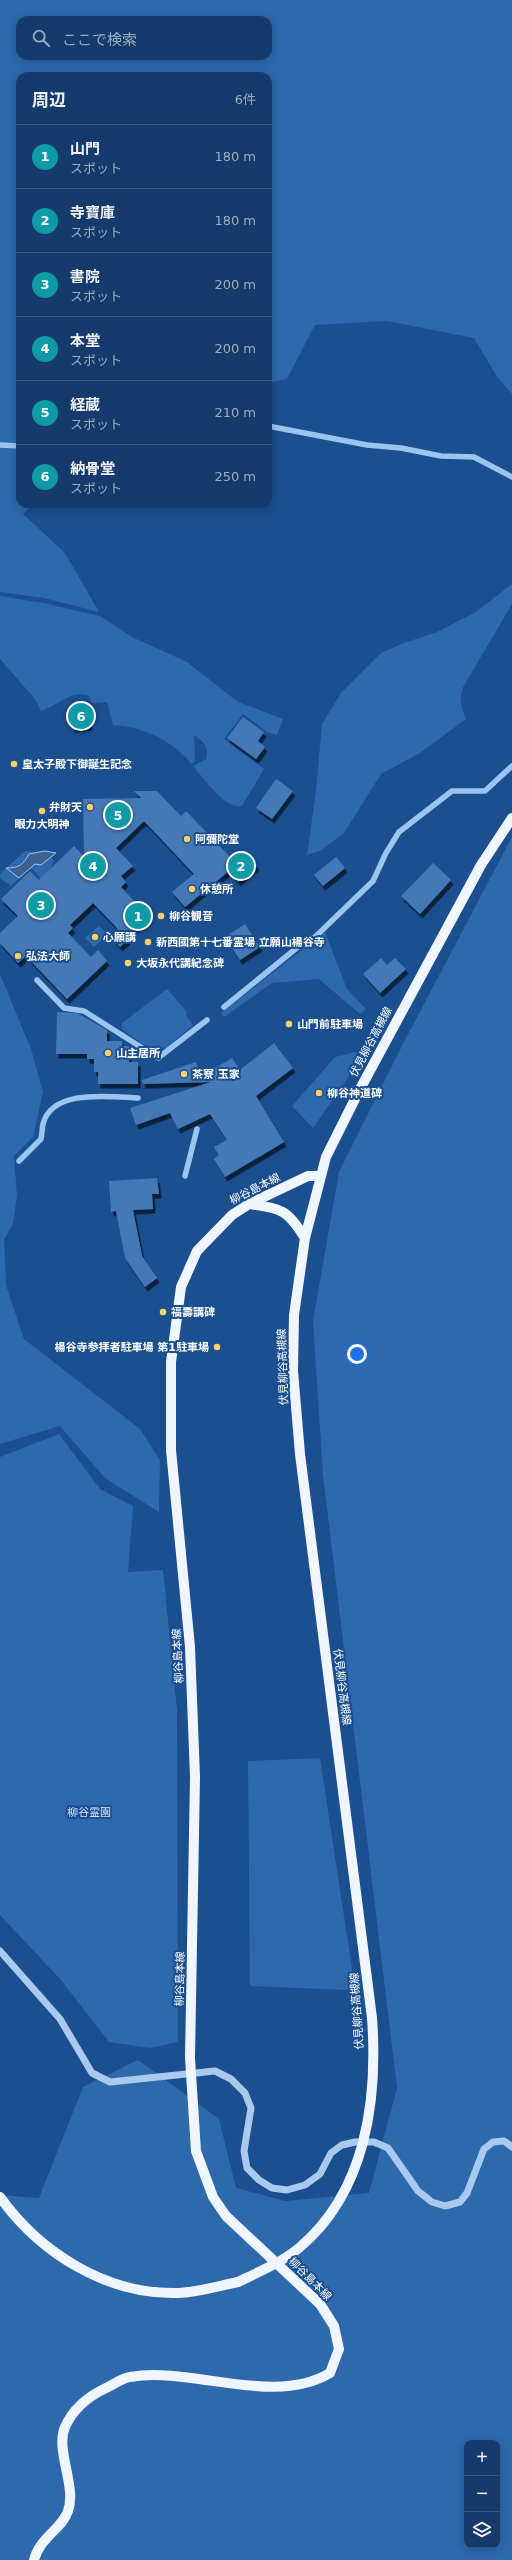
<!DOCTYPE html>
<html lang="ja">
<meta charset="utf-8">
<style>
:root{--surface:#143b6b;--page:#1d4271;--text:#f1f3f6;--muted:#9dadc1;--line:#33557e;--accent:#ffd166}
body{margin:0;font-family:"DejaVu Sans","Noto Sans JP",sans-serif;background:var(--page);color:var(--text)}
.controls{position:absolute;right:12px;bottom:12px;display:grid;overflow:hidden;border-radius:8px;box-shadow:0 2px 10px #0003}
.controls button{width:36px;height:36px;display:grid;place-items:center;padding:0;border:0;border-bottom:1px solid var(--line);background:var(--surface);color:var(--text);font:20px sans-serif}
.you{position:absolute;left:357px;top:1354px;width:14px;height:14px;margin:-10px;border:3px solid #fff;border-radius:50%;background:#1a73e8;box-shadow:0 0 0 6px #1a73e833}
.badge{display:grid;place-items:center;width:26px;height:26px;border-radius:50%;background:var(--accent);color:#fff;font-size:13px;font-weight:700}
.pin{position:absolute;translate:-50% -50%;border:2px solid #fff;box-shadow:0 1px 4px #0006}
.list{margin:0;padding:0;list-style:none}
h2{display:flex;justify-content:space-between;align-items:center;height:52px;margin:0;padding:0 16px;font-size:17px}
h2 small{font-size:13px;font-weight:400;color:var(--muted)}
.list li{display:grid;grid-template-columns:26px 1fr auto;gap:12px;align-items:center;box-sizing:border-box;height:64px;padding:0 16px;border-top:1px solid var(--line)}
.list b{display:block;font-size:15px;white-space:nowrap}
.list p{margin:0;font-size:13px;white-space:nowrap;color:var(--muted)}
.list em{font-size:13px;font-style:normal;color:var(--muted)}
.icon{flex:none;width:22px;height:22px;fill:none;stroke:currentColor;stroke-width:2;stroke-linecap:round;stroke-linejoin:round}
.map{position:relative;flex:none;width:512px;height:2560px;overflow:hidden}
.search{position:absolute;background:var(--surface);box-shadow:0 2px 10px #0003;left:16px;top:16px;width:256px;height:44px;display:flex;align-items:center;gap:10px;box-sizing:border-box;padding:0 14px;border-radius:12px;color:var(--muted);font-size:15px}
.panel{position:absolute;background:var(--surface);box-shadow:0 2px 10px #0003;left:16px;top:72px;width:256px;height:436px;border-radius:12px}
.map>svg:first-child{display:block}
.green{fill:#2e69ad;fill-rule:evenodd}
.water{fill:#3c6290;stroke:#9cc4f0}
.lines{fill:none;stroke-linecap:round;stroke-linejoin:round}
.stream{stroke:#9cc4f0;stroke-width:5.5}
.building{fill:#4478b7;filter:url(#shadow)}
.minor{stroke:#a9c9ee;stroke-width:7}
.major{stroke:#f0f6ff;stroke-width:10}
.major-bridge{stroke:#f0f6ff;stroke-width:10}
.poi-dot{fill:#ffd166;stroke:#1b4f8f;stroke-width:1.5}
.labels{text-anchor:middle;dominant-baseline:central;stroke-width:4;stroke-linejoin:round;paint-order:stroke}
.poi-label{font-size:11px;font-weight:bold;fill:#fff;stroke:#1b4f8f;text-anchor:start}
.street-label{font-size:11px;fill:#fff;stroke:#1b4f8f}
.park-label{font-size:11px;fill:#cfe3fa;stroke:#1b4f8f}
</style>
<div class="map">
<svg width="512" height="2560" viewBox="0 0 512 2560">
<defs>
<filter id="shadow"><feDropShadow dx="2.5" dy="4.5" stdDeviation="0" flood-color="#0009"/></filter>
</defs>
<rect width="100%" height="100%" fill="#1b4f8f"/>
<path class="green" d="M0,0H512V394L496,375L474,338L387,321L315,325L287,379L268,383V76H20V504H34L23,514L65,553L99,612L44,598L0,592ZM20,20H268V56H20Z
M512,584V604L463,687C459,699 461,707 466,719L420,753L381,774L344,833L320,851L307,855L316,791L322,724L341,693L381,653L404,643L437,632L476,612Z
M0,596L43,603L100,616L132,637L187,662L238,702L283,719L277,735L267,732L243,714L224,739L264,769L242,806C225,810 203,777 193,766L206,759C209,747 204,742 194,735L195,761L192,764C171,740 145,727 113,725L107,702L92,703L88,695C70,691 58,705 41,711L35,699L0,659Z
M512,837V2560H0V2195L39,2198L83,2087L138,2060L219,2119L236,2188L285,2201L369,2193L397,2088L323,1475L313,1321L339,1172L405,1040ZM467,2443H497V2545H467Z
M25,851L44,852L54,860L51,868L58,874L47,885L32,869H29L11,886L0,878V874Z
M99,926L107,935L94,947L85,938Z
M325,932L347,989L366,1009L360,1014L319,979L272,983L224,1017L221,1013Z
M0,974L31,1049L43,1092L33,1137L14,1156L17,1195L13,1224L4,1240L6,1285L24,1339L140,1429L160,1460L159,1512L105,1478L60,1426L0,1444Z
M167,989L187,1012L186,1016L193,1025L166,1048L144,1045L122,1029V1023Z
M364,1050L352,1072L313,1128L292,1106L335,1057Z
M59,1434L100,1489L133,1506L128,1572L163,1570L177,1710L178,2042L150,2048L109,2042L61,1980L0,1915V1457Z
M320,1758L353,1975L349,1990L250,1986L248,1761Z"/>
<path class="water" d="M45,851L56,853L41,865L35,864L19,878L6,868C19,868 23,865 29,854Z"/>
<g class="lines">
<path class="stream" d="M268,426L367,445L401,448L441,456L474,457L512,477
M0,445L20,446
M37,980L64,1008L84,1011L158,1058L207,1020
M224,1007L309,938H314L373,881L386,853L399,832L452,791H485L512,766
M19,1161L41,1139C42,1134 42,1129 43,1124C52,1088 111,1097 138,1098
M185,1176L197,1129"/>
</g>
<path class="building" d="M88,704L90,726L73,728L71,706Z
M243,717L264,732L258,741L265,747L256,759L227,738Z
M276,779L293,791L272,819L256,808Z
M134,791H157L181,816L186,811L233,860L244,850L257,866L238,882L229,871L185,907L172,892L194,874L144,821L116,848L133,866L121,876L126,882L121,887L148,916L131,933L133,935L120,947L110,936L118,929L93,903L70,925L73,928L68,933L91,957L98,950L107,961L67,999L26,956L18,963L0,943V933L18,916L1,899L30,871L39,880L74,846L84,857L83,799L141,798Z
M336,857L345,868L323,886L314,875Z
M433,863L451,880L420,914L401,896Z
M245,924L260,947L240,960L225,937Z
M381,958L387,965L395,958L406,969L380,993L363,974Z
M57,1012L77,1013L107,1030V1041H122V1046H129V1062H138V1084H98V1072H94V1059H87V1054H56Z
M274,1043L293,1068L256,1096L284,1142L225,1177L214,1159L219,1155L214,1147L227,1140L210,1114L178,1129L170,1113L136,1125L130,1108L211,1082L143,1084L142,1080L196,1062L201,1077L232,1058L240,1070Z
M157,1178L159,1194H152L153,1209L133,1210L142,1256L157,1278L145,1287L125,1258L116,1211L111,1212L109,1181Z"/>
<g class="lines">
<path class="minor" d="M0,1951L60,2019L92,2073L110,2082L215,2071L231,2079L245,2093L251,2108L244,2151L247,2168L259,2180L272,2188L287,2190L305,2185L320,2174L331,2153L342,2145L355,2142H374L388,2148L418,2191L432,2202L445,2206L460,2202L467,2193L484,2149L493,2142L504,2141L512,2147"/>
<path class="major" d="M249,1204C282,1209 287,1209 305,1238
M372,2018L300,1454L293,1371L294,1315L305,1238L326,1157L359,1091L481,865L512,818
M0,2197C40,2253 107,2295 178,2293C198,2292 218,2286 238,2282
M34,2560C40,2537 62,2529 68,2511C77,2487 55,2450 65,2427C73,2409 89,2396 106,2388C113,2385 122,2378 130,2377C192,2366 273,2407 330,2373L339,2349L334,2326L320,2304L226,2216L213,2197L196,2151L190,2058L195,1777L190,1647L171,1450V1362L181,1287L197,1251L232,1215L249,1204L308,1176H320"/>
<path class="major-bridge" d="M238,2282C259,2272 282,2262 299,2248C366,2192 378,2100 372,2018"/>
</g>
<g class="poi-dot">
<circle cx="14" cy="764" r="4"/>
<circle cx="90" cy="807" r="4"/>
<circle cx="42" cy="811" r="4"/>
<circle cx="187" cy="839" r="4"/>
<circle cx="192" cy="889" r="4"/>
<circle cx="161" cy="916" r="4"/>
<circle cx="95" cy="937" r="4"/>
<circle cx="148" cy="942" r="4"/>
<circle cx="18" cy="956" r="4"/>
<circle cx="128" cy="963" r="4"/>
<circle cx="289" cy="1024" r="4"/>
<circle cx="108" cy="1053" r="4"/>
<circle cx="184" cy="1074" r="4"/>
<circle cx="319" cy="1093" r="4"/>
<circle cx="163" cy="1312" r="4"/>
<circle cx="217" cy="1347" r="4"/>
</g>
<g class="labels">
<g class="poi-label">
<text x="22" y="764">皇太子殿下御誕生記念</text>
<text x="82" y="807" text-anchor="end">弁財天</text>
<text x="42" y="824" text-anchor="middle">眼力大明神</text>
<text x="195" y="839">阿彌陀堂</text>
<text x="200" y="889">休憩所</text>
<text x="169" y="916">柳谷観音</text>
<text x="103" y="937">心願講</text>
<text x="156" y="942">新西國第十七番霊場 立願山楊谷寺</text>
<text x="26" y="956">弘法大師</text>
<text x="136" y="963">大坂永代講紀念碑</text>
<text x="297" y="1024">山門前駐車場</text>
<text x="116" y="1053">山主居所</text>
<text x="192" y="1074">茶寮 玉家</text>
<text x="327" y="1093">柳谷神道碑</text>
<text x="171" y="1312">福壽講碑</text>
<text x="209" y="1347" text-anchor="end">楊谷寺参拝者駐車場 第1駐車場</text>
</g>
<g class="street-label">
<text transform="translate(371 1042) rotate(-62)">伏見柳谷高槻線</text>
<text transform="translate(255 1189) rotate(-27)">柳谷島本線</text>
<text transform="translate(283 1367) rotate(-92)">伏見柳谷高槻線</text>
<text transform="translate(178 1656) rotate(-93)">柳谷島本線</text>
<text transform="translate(342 1687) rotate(83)">伏見柳谷高槻線</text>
<text transform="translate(180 1979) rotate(-89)">柳谷島本線</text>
<text transform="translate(357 2011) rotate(-94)">伏見柳谷高槻線</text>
<text transform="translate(310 2279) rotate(45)">柳谷島本線</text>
</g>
<g class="park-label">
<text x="89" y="1812">柳谷霊園</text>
</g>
</g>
</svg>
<div class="controls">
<button>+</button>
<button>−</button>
<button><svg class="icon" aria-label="layers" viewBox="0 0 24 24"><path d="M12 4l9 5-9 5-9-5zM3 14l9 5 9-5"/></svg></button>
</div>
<div class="you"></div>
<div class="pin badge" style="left:138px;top:916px;background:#0f9aa8">1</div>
<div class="pin badge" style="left:241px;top:866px;background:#0f9aa8">2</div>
<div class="pin badge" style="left:41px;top:905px;background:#0f9aa8">3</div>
<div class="pin badge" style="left:93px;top:866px;background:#0f9aa8">4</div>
<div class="pin badge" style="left:118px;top:815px;background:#0f9aa8">5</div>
<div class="pin badge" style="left:81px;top:716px;background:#0f9aa8">6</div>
<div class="search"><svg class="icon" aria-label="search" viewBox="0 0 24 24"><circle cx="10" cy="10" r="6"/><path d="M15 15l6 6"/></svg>ここで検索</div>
<section class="panel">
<h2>周辺<small>6件</small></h2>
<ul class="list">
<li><span class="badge" style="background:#0f9aa8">1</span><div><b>山門</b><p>スポット</p></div><em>180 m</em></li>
<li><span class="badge" style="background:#0f9aa8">2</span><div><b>寺寶庫</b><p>スポット</p></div><em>180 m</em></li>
<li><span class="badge" style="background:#0f9aa8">3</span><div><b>書院</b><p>スポット</p></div><em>200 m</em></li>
<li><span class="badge" style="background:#0f9aa8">4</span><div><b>本堂</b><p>スポット</p></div><em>200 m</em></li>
<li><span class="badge" style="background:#0f9aa8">5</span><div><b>経蔵</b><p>スポット</p></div><em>210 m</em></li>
<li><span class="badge" style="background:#0f9aa8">6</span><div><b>納骨堂</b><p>スポット</p></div><em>250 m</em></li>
</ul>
</section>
</div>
